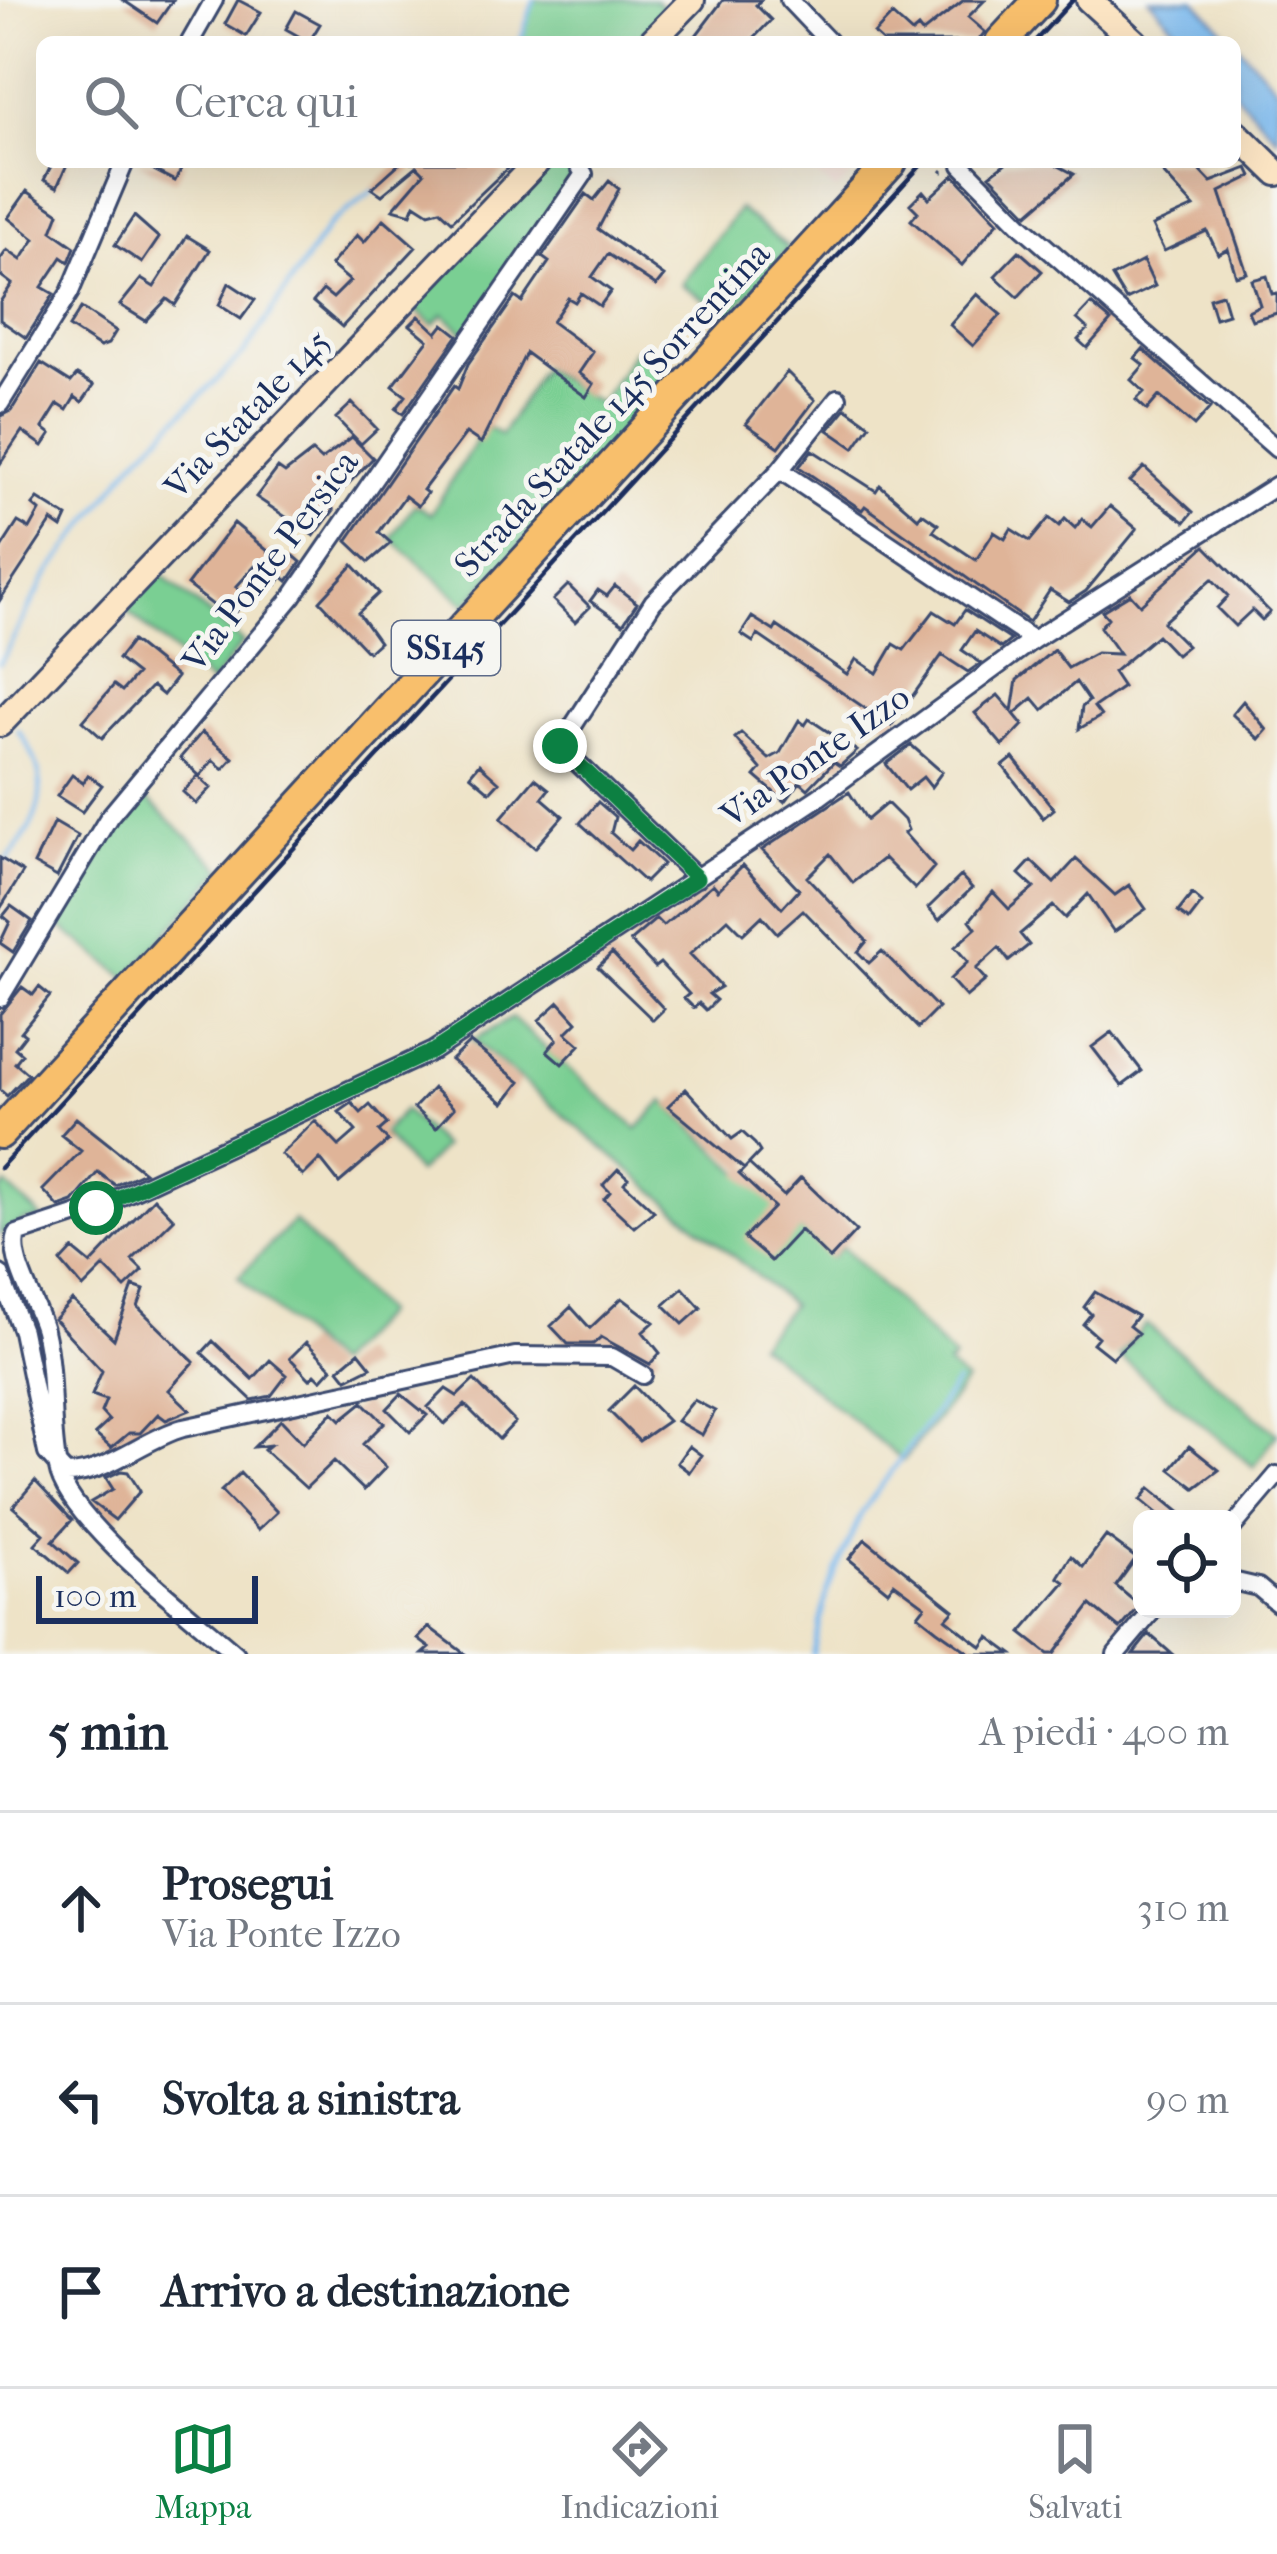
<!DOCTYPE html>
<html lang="it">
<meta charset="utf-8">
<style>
:root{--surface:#fff;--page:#f2f2f3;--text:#1f2937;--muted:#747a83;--line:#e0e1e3;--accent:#0b8043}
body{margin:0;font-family:"IM FELL French Canon",serif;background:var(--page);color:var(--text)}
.controls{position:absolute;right:36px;bottom:36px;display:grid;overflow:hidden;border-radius:18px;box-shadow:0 12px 48px #0002}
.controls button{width:108px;height:108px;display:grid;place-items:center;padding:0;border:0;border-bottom:3px solid var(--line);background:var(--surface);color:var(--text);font:60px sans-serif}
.scale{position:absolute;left:36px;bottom:30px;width:222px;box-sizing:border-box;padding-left:12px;border:6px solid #1b2f5e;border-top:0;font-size:33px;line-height:42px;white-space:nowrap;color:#1b2f5e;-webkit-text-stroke:9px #f6f6f2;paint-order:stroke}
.stop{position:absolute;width:36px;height:36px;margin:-27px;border:9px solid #0b8043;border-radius:50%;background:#fff}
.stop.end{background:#0b8043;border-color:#fff;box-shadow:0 3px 12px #0008}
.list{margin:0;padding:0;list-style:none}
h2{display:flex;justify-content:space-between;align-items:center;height:156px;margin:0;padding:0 48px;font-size:51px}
h2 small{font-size:39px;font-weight:400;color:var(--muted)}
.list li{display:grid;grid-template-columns:78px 1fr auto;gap:36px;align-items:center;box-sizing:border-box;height:192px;padding:0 48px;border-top:3px solid var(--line)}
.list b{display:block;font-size:45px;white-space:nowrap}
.list p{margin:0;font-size:39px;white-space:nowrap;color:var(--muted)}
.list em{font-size:39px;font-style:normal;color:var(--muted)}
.icon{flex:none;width:66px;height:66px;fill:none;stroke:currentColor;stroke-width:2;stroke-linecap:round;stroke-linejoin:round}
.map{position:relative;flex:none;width:1277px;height:1654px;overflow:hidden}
.search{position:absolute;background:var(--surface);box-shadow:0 12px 48px #0002;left:36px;right:36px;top:36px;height:132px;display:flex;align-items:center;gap:30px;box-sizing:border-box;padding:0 42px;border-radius:18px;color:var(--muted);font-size:45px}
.sheet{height:732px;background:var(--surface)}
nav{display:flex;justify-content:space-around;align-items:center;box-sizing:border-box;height:168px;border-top:3px solid var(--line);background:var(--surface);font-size:33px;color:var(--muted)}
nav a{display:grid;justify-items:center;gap:6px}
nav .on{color:var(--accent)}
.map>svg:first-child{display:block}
.built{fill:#f6d2c4}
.green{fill:#7acf93;stroke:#4a7f78;stroke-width:3}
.water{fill:#7ab9ee;stroke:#4a74a6;stroke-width:3}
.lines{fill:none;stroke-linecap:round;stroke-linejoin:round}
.stream{stroke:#7ab9ee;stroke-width:4.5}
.building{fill:#dfb498}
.street-casing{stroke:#3b4a6e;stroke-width:22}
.secondary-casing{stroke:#3b4a6e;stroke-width:30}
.highway-casing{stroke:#3b4a6e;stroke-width:36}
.path{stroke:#3b4a6e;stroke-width:3;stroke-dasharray:3 9;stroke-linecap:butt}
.street{stroke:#fff;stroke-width:16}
.secondary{stroke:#fce5c4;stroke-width:24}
.highway{stroke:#f8bf6c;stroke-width:30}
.rail{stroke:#1b2f5e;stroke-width:4.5}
.route{stroke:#0b8043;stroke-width:15}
.labels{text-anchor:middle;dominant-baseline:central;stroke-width:10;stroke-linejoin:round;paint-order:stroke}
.shield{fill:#f6f6f2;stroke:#5d6b8a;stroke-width:3}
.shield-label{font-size:33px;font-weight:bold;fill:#1b2f5e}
.street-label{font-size:36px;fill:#1b2f5e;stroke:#f6f6f2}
</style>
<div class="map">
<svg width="1277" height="1654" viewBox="0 0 1277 1654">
<rect width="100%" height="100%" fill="#f6f6f2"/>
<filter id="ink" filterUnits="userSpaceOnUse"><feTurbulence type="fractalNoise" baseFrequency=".00833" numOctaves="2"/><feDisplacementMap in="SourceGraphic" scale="24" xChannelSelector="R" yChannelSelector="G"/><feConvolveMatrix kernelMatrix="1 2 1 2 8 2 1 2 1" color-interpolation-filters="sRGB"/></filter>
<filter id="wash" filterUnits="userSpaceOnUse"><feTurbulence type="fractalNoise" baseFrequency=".004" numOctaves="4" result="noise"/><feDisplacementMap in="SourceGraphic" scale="48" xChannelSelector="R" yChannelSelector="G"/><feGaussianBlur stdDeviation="2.7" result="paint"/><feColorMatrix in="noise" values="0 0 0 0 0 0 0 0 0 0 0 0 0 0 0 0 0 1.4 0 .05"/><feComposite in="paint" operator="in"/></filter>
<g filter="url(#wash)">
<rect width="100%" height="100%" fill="#eee3c7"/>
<path class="built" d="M801,162H863L836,191Z"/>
<path class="green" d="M534,0H655L670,13L642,42H521Z
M562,162L573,177L467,335L443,314L434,325L412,307L548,164Z
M739,209L789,248L730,315L681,284Z
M634,350L673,377L466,605L391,538L415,504L431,514L485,426L501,435L542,368L600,404Z
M158,572L243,642L211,684L125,609Z
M139,792L223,869L127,978L58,925Z
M512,1018L637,1129L664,1101L831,1258L842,1247L954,1359L947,1365L966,1382L903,1461L758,1343L792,1305L473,1040Z
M404,1110L443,1147L417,1173L383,1133Z
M6,1185L43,1219L25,1220L0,1235V1191Z
M294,1221L383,1313L334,1365L238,1277Z
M1146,1324L1277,1433L1254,1467L1119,1356Z"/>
<path class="water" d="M1150,0H1195L1235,42H1188Z
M1235,42L1277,88V138L1235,93Z"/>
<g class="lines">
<path class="stream" d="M520,42L534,0
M0,663L45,579L135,460L245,352L329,225L378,187
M0,867C41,824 57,782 18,730
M813,1654L827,1591L862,1512L956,1383"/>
</g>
<g id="blocks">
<path class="building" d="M123,0H173L157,23Z
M238,0L261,12L246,36L225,24Z
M723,0H761L756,5L771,20L750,42H691Z
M964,0H985L968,17L985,32L977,42H883L874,34L892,15L912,33L918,28L922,33Z
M296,11L320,24L309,42L286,29Z
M53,162H68L57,187L44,180Z
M138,162H185L175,181Z
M401,162H514L452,221L440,210L429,213L415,204L411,214L393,209L424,173L417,166L382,195L372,188Z
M1007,162H1051L1074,174L1028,214L990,175Z
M1153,162H1192L1211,182L1248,168L1252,176L1220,192L1247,273L1236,276L1228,249L1218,254L1207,231L1164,251L1152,226L1194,207Z
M954,175L998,222L962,265L911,220L918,212L910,204L923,191L929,198Z
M609,181L619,189L598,229L664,276L656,286L608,254L592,277L611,291L600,306L581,293L575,302L568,298L552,322L593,352L579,373L594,384L586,397L526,353L481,443L466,433L423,490L427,493L418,506L405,496L379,532L391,543L369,562L347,541L454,386L458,389L468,364L515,297L522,302L549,262L542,257L586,194L594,200Z
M27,191L59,213L52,231L75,247L69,262L62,257L42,287L54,294L26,338L0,320V302L12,284L0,275V260L7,250L21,260L35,239L8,218Z
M134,216L159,238L142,263L115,245Z
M384,219L416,247L342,327L313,302L323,290L333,298L350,281L331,265L357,235L364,242Z
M187,236L210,250L175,305L167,299L146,321L120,305L141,279L154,287Z
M1019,251L1042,271L1018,297L995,276Z
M1143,261L1155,286L1126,300L1112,277Z
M1267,276L1272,294L1277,293V313L1252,320L1248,311L1260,305L1252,280Z
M229,283L255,300L241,319L219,305Z
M977,294L1001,315L973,346L950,325Z
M1222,294L1228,314L1215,318L1209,298Z
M1091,304L1111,321L1087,348L1078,340L1088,329L1077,319Z
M81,308L116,331L108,344L100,347L69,327Z
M419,316L437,333L444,324L458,335L403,414L396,409L406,396L393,386L428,340L410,325Z
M1143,349L1210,408L1194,426L1159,396L1147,410L1136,400L1144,392L1131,380L1144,365L1135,358Z
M41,363L71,382L77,375L94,385L82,402L75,397L67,410L58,404L43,428L51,434L43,446L22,431L0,464V417L11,411Z
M787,372L815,400L779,447L746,424Z
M352,403L377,429L361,444L336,418Z
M846,408L870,425L854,448L828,430Z
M352,437L373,458L328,505L334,510L314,536L256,497L278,468L285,473L312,452L321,460Z
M812,450L876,491L880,485L918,518L922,513L938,524L933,531L976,560L994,532L1005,539L1011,529L1030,541L1049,518L1059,526L1065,519L1075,528L1082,519L1092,527L1110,506L1137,529L1086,591L1069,602L1050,590L1029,622L865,506L862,510L799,467Z
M1144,467L1193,512L1185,522L1130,482Z
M38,499L67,517L62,528L52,521L0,600V550L18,522L30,529L40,511L33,505Z
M234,523L286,566L294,556L301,562L288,581L282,576L277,584L255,566L236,587L242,591L235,600L241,605L231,619L187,585Z
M1205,546L1270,612L1262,620L1252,610L1235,626L1217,608L1228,596L1212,579L1163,622L1187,646L1176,655L1157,635L1113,672L1123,687L1094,707L1101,716L1079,729L1082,707L1089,701L1076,682L1043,710L1033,698L1014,714L1023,725L1003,746L975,713L998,695L1012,711L1017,680L1054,650L1068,668L1096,653L1119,654L1100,627L1108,618L1102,611L1130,594L1140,605Z
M353,565L379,593L358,613L379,642L368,652L320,601Z
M568,585L590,607L575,622L553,600Z
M615,586L637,603L623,624L590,601L598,590L607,596Z
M965,610L1011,640L1001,648L975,631L962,650L981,663L968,672L942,655L891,726L758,635L753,642L741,634L752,617L774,631L777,626L847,674L856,659L877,673L894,644L904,650L934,611L955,624Z
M132,641L177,677L163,695L152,686L102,738L83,721L114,685L122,691L137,674L118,659Z
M1243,701L1267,730L1259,739L1232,714Z
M809,719L857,751L840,766L834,762L808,789L800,782L785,802L755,776L761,769L735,738L741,733L769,759L780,753L799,720L805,725Z
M202,732L233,758L223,769L213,760L200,776L180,758Z
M911,745L942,772L931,787L923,777L907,790L886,764Z
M1013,758L1054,809L1043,818L1003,766Z
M479,764L499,782L490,792L470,775Z
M72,775L83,783L88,775L102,785L82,812L57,796Z
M198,776L211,788L196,804L183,792Z
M535,778L549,789L542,798L563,816L535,848L501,818Z
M849,792L867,820L887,803L904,820L908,830L904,833L934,867L915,889L884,858L853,883L830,854L807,877L867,941L858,952L869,963L882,951L938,1008L918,1028L803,910L777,933L762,916L743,934L728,919L690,954L721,987L709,994L716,1000L706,1010L699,1003L694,1008L684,998L689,994L660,963L655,967L630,941L656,919L663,926L713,884L718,890L743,865L782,908L799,889L762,850Z
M598,802L615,817L611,833L630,850L638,841L663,864L645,882L580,823Z
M54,822L78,836L57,877L34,864Z
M0,858L23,872L0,909Z
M1076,859L1115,895L1129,885L1146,909L1114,932L1088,894L1065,918L1053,906L1020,934L1029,945L1009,961L999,948L976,969L986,980L966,997L950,979L968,962L955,947L976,928L970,920L993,892L1009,909L1034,888L1019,874L1031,861L1054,883Z
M961,876L972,888L939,920L928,908Z
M1192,894L1202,903L1189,920L1178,912Z
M11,906L32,921L13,952L0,943L10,922L3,916Z
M612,953L664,1009L653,1020L598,967Z
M22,987L33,995L39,987L50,996L21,1032L25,1035L15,1048L22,1054L15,1063L28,1074L7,1096L0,1090V1014Z
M559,1002L577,1022L566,1033L580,1045L562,1064L547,1051L557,1039L539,1020Z
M1112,1032L1142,1071L1122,1086L1092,1047Z
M470,1042L520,1082L504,1103L451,1060Z
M433,1088L454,1108L436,1128L414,1108Z
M686,1089L732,1139L742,1132L755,1144L760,1152L744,1169L668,1106Z
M352,1103L361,1113L370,1105L387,1124L379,1131L388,1141L339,1183L320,1159L303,1176L281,1154L315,1121L339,1146L356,1131L339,1112Z
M76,1118L144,1172L115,1185L98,1172L73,1202L59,1207L43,1190L81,1151L61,1135Z
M749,1164L784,1196L801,1178L856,1231L830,1259L800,1230L771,1261L744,1238L774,1207L739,1174Z
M618,1169L628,1178L624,1183L654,1211L634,1227L604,1199L610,1192L603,1185Z
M154,1198L174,1219L132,1260L143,1271L125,1288L104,1267L83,1288L61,1262L73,1249L91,1264Z
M133,1286L144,1290L138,1307L194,1362L169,1390L190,1410L166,1420L158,1414L140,1433H129L111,1448L95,1434L109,1421L101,1412L106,1400L92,1395L102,1371L54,1319L72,1300L114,1339Z
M683,1288L701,1308L683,1324L664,1305Z
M1095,1292L1137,1316L1129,1326L1138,1333L1112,1358L1093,1343L1098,1337L1083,1324L1091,1314L1084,1307Z
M622,1298L654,1322L643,1332L660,1353L650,1364L601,1337L593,1344H568L551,1326L571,1307L590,1328Z
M213,1341L253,1379L270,1360L287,1375L271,1396L252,1400L202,1353Z
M306,1342L332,1368L321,1380L315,1374L310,1379L290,1358Z
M359,1352L371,1367L347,1379L339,1369Z
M474,1380L515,1422L499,1439L465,1405L445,1424L428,1407L446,1389L457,1396Z
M634,1386L668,1421L639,1441L609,1411Z
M401,1394L427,1415L410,1432L387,1409Z
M694,1400L715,1411L702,1435L677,1421Z
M363,1402L384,1423L363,1444L386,1467L364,1490L334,1461L306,1488L264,1450L270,1445L254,1447L281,1420L303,1443L333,1412L341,1420Z
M689,1446L701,1455L689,1472L677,1463Z
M1189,1446L1219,1470L1195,1488L1170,1469Z
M121,1471L128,1472L140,1491L115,1520L91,1502L113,1489L106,1478Z
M240,1473L277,1512L258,1530L221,1491Z
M35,1481L72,1520L53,1541L78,1563L69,1573L35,1544L44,1534L13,1507Z
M1150,1488L1188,1519H1164L1141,1500Z
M1106,1536L1136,1558L1116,1586L1140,1606L1120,1629L1091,1605L1054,1654H1048L1021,1633L1065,1582L1058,1577L1071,1556L1083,1567Z
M865,1539L954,1610L946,1619L982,1647L989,1637L1012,1654H971L937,1630L918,1615L925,1606L894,1583L888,1591L849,1559Z
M429,1627L465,1654H423L430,1648L418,1639Z
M1149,1634L1172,1654H1133Z"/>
</g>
</g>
<g filter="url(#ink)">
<use href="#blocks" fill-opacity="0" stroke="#3b4a6e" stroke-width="3"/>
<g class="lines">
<g class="street-casing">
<path id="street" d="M789,0L829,42
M190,42L214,0
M962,165L1023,227L1277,449
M0,404L70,292L125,162
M780,470L1033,640
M697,878L560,746L653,602L780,470L838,398
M0,998L109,817L293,596L584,174L577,162
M0,1274L22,1331L47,1453L66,1474C105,1475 144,1439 183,1428L515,1356L612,1357L643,1375
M1232,1528L1277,1475
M1232,1581L1258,1587L1277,1603
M236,1654C193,1616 67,1521 58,1468C49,1423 55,1376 44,1330C37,1303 8,1259 17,1234L96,1208L433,1051L819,797L1033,640L1277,485
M1116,1654L1154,1609"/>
</g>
<g class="secondary-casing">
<path id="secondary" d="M1089,0L1135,42
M651,42L692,0
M1235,132L1277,173
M0,724L537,162"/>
</g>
<g class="highway-casing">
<path id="highway" d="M1001,42L1040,0
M0,1133L891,162"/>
</g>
<path class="path" d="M932,162L943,172L948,167"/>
<use href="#street" class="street"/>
<use href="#secondary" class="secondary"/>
<use href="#highway" class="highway"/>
<path class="rail" d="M1034,42L1073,0
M0,1168L924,162"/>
</g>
</g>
<g class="lines" filter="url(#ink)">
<path class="route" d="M96,1208L433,1051L697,878L560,746"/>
</g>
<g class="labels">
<rect class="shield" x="392" y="621" width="108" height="54" rx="9"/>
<g class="shield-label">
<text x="446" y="648">SS145</text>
</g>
<g class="street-label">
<text transform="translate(612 409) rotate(-47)">Strada Statale 145 Sorrentina</text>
<text transform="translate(247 414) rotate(-46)">Via Statale 145</text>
<text transform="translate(270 561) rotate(-53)">Via Ponte Persica</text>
<text transform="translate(815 756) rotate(-35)">Via Ponte Izzo</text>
</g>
</g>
</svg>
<div class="controls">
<button><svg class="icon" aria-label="locate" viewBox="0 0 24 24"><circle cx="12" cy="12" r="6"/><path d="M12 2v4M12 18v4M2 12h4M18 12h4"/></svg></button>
</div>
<div class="scale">100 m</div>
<div class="stop" style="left:96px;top:1208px"></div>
<div class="stop end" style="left:560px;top:746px"></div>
<div class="search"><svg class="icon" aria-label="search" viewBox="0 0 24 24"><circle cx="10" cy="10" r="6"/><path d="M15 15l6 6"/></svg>Cerca qui</div>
</div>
<section class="sheet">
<h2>5 min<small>A piedi · 400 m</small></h2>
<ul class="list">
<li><svg class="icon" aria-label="ahead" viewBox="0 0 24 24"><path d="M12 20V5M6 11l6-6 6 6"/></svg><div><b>Prosegui</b><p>Via Ponte Izzo</p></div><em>310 m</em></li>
<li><svg class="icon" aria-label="left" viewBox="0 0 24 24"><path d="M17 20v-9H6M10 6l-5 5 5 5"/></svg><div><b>Svolta a sinistra</b></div><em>90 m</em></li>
<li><svg class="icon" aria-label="arrive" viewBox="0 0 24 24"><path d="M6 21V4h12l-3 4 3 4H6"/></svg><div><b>Arrivo a destinazione</b></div></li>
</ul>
</section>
<nav>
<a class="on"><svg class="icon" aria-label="map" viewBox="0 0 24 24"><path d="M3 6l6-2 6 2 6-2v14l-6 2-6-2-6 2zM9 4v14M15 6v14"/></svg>Mappa</a>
<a><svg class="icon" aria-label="directions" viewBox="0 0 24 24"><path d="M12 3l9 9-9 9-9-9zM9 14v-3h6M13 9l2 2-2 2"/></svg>Indicazioni</a>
<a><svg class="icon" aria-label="saved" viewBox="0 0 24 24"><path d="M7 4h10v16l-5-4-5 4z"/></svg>Salvati</a>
</nav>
